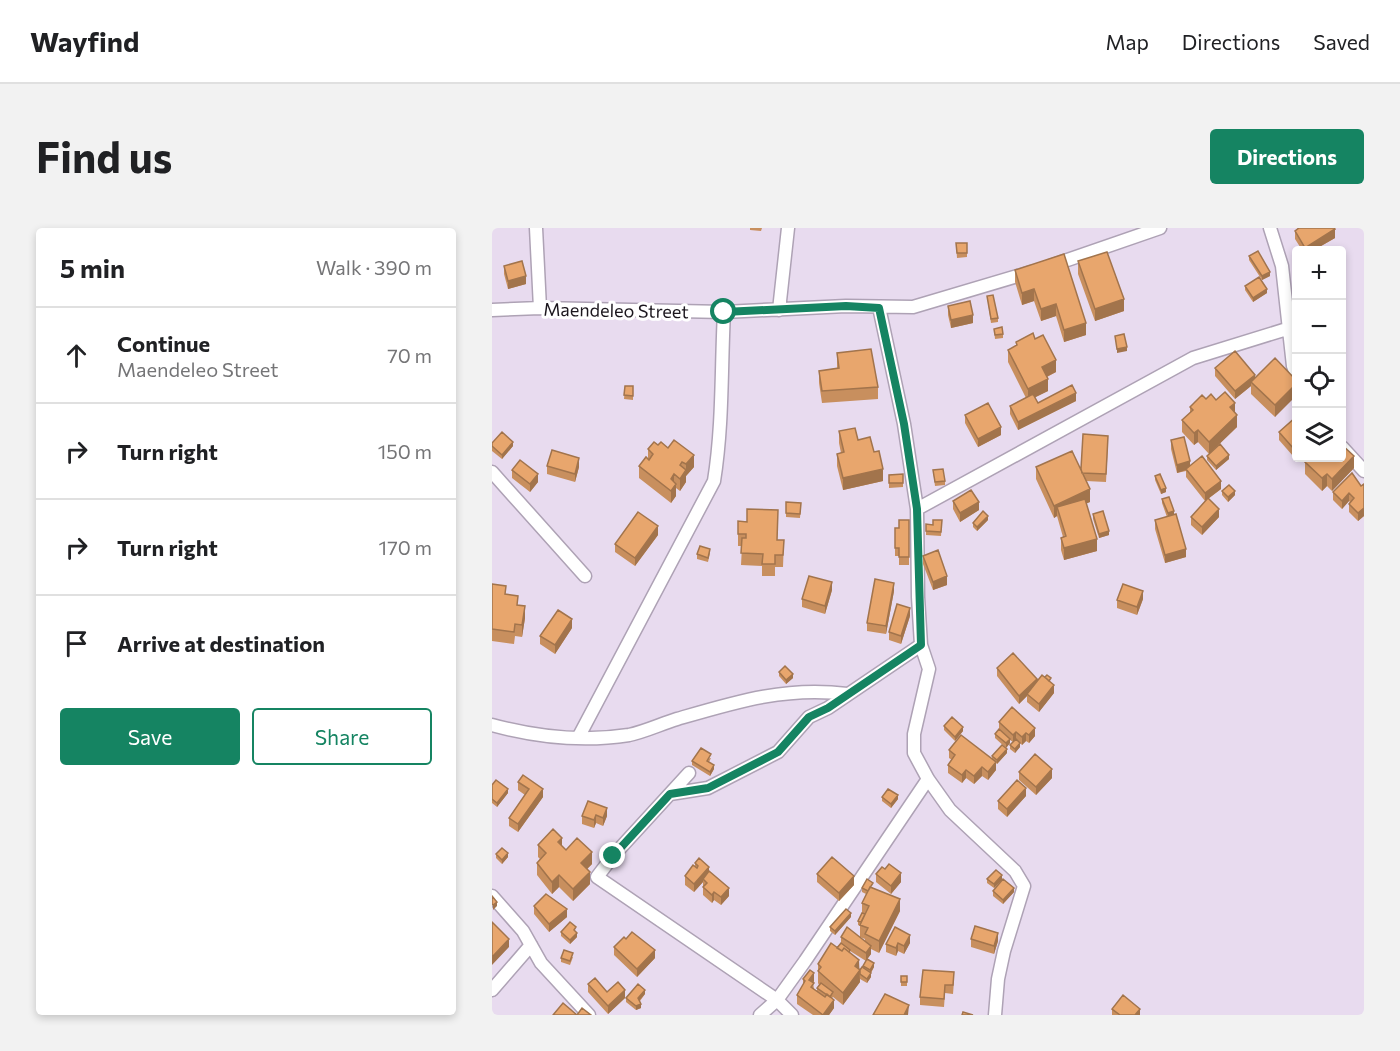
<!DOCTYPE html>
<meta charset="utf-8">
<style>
:root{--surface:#fff;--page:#f2f2f2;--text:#202124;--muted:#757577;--line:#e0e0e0;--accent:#158462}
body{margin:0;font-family:Commissioner,sans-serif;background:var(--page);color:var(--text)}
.controls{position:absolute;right:18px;top:18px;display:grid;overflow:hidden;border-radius:6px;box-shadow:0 3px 9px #0003}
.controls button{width:54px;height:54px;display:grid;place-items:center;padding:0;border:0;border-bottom:2px solid var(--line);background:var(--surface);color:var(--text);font:30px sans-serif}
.stop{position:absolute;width:18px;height:18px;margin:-14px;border:4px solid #158462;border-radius:50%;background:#fff}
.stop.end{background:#158462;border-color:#fff;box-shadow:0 2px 6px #0008}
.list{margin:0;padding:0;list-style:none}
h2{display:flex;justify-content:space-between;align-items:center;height:78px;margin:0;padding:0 24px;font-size:26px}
h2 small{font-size:20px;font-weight:400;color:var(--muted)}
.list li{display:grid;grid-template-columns:39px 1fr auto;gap:18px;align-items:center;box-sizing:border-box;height:96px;padding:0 24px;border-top:2px solid var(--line)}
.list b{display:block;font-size:22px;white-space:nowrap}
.list p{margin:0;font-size:20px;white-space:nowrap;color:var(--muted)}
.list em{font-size:20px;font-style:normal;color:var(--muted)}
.actions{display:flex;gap:12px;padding:18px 24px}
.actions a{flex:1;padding:14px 0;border:2px solid var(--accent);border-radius:6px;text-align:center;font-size:21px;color:var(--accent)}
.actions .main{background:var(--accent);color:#fff}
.icon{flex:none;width:33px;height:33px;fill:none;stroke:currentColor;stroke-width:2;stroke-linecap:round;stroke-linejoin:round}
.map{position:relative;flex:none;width:872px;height:787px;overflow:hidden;border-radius:6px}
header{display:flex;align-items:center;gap:36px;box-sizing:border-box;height:84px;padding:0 30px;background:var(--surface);border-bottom:2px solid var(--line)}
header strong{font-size:28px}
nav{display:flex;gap:33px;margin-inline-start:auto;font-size:21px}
.intro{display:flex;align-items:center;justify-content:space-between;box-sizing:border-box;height:144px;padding:0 36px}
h1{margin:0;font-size:42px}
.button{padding:15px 27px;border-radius:6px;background:var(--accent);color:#fff;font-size:21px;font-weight:700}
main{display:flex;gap:36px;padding:0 36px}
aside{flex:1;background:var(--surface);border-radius:6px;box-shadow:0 3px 9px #0003}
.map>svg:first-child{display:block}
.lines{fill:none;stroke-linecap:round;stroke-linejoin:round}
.street-casing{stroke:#aea2b5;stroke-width:15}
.street{stroke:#fff;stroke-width:12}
.wall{fill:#c88f5e;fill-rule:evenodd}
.shaded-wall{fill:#a2744c}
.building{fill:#e8a66d;stroke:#a2744c;stroke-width:1.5}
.route{stroke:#158462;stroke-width:8}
.labels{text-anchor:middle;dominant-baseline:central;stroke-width:6;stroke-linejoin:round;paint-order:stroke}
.street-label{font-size:18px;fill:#1b161d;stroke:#fff}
</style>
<header>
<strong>Wayfind</strong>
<nav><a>Map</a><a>Directions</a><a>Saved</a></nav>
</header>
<div class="intro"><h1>Find us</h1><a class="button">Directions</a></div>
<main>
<aside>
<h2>5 min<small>Walk · 390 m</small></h2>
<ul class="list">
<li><svg class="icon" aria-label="ahead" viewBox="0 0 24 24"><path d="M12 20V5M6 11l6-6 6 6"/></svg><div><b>Continue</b><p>Maendeleo Street</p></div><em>70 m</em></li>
<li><svg class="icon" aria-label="right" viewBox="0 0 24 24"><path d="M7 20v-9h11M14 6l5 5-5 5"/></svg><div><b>Turn right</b></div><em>150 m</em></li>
<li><svg class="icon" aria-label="right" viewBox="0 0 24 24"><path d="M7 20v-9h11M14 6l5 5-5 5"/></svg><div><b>Turn right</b></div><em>170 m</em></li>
<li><svg class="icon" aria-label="arrive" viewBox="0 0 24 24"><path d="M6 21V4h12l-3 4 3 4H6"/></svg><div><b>Arrive at destination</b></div></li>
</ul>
<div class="actions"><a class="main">Save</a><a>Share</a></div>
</aside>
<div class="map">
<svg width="872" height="787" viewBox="0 0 872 787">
<rect width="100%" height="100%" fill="#e8dbef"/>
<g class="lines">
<g class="street-casing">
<path id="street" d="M44,0L48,80
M778,0L790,38L801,138L804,146
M558,38L668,0
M387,79L412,196L425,281L426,369L429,417L437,441L422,506V525L436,551L458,582L523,643L532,658L512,723L506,751L503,787
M0,82L48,80L232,84L354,78L421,79L539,44
M287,82L296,0
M850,219L872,243
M0,244L93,348
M425,281L701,130L798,100
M0,497C44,509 92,514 137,507C152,504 169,496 185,491C243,474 294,458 355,466
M86,510L222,253C231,197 229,141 232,84
M197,545L121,628L105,649L285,772L300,787
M178,566L216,560L286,524L317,489L336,480L429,417
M0,668L31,703L49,735L97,787
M0,762L39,717
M268,787L285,772L313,733L436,551"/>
</g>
<use href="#street" class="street"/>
</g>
<path class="wall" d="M258,0H270L269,3L258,2Z
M806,0H842L843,10L822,22H810L803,11V3Z
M464,15H475V29L465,30Z
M572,26L594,107L572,114L564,88L549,93L542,73L530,77L523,54V42Z
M757,28L778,48L770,52L757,32Z
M586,33L632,83L603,93L586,46Z
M12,38L34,56L16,61L12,46Z
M753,58L775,65L761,74L753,62Z
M495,68L506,90V94L499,95Z
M456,78L481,95L459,100L456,87Z
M502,101L511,106V110L503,111Z
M524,114L564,144L555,149L556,163L543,169L546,175L584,173L526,202L518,186V178L534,170L516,134V122L524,118Z
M345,125L386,159V171L330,175L327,155V143L345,140Z
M723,140L763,150L804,152L783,189L759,166V158L743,171L723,148Z
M133,158H141V172L132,171Z
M714,171L724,172L743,185L745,199L717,226L706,214L702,217L690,204V192L698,185V179Z
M473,187L509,207L486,219L473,195Z
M804,189V225L801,228L787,212V204Z
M347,203L366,212L382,224L391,253L351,262L345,238V226L349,225L347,215Z
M679,212L698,237L729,261L716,271L727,289L710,307L699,297V289L713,273L694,249V243L685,245L679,221Z
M162,214L202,239L194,248V254L188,263L184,260V268L179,275L147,250V238L156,231V221Z
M0,215L21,218L10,231L0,223Z
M616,216L614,254L594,253L598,274L594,275L605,323L572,332L569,322V310L571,309L565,288L562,290L544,251V239L589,241Z
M715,228L737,231L724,242L715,232Z
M816,230H849L862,240L840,263L835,258L830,263L813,246V234L816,232Z
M55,238L87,239L83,254L55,246Z
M20,242L46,254L38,264L20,250Z
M441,242L453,253V257L443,258Z
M411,246V259L397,260V247Z
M663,248L674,264L669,266L663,252Z
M872,256V288L866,293L857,284V276L858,274L857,273L850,281L841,272V264L869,258Z
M730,263L743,267L736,274L730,267Z
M670,271L682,287L694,329L673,335L663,301V292L675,289L670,275Z
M461,273L487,282L468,294L461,281Z
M294,274L309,275L308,290L294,289Z
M601,286L617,307L607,310L601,291Z
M417,292V337H407V328H403V300H407Z
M450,292L449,308L434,307V296L441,297Z
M496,292L485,303L481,299V295Z
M246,293L286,294L285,312H292L291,339H283V348H270V338L249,337L250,318H246Z
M166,307L143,338L123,324V316Z
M218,325L216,334L205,331V326Z
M431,328L455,357L441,362L431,336Z
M0,356L26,377L33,390L30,409L23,408L22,416L0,413Z
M340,362L333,386L310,379V371Z
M402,363L394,406L375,403V395Z
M651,371L645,387L625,380V372Z
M418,388L409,416L397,412V404Z
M80,400L63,426L48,416V408Z
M505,440L545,453L559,455L562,465L547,484L535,474V468L527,476L505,448Z
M287,444L301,450L294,456L287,448Z
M507,494L543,508L537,515L534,513L530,517L528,515V519L523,525L518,521V517L521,514L518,512V515L514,520L503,510V506L507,501Z
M452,498L471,503L463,513L452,502Z
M457,522L500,532V528L515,525L505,536L504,535V542L496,552L490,548L482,556L474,550L470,555L456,545V537L460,532L457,530Z
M219,530L217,534L222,541L218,548L200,537V533Z
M527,544L560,550L544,567L527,552Z
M26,554L51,569L26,604L17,598V590L33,567L26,562Z
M0,557L16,565L5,579L0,575Z
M534,568L515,589L506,581V573Z
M390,569L406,571L399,580L390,573Z
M90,588H115L111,598L104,595L102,600L90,596Z
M46,617L70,619L74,622L100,636L95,641L98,656L81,673L67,659L60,666L45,647V635L48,631L46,629Z
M4,626L16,629L10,636L4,630Z
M203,635L217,644L237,668L229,677L222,672L220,675L211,667V654L202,664L193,657V648L203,639Z
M325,646L362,657L347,673L325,654Z
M384,646L409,654L399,666L384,654Z
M495,651L510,652L502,660L495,655Z
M381,659L380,660L408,683L387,725L379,721V726L375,731L382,739L379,745V749L375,755L368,751V754L351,777L341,769L340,770L342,780L337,787H321L305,776V767L311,757V751L322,753L321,755L322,761L325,763V760L327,757L326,755V736L349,715V709L373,713V711L368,709V698L366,697V693L370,685V675L374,666L370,664V660ZM358,723L374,733L371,740L367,741L358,725Z
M501,663L522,664L511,676L501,668Z
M42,678L75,689L57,704L42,686Z
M359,689L343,707L338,703V699Z
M84,703L85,709L78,716L69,708V704Z
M479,711L506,713L502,726L479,719Z
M418,715L412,726L406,723L404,728L394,724V716Z
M122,719L163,730L145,749L122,727Z
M81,729L78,737L69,734V730Z
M409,748H415V758H409Z
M462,753L461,766L453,765L452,779L428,777V769Z
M96,756L115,764L133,770L116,786L96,764Z
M153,766L148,773L149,780L144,782L134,774V770Z
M620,781L648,787H620Z"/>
<path class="shaded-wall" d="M843,1V10L822,22H813V20Z
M778,44V48L770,52V48Z
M34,48V56L16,61V53Z
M542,61V73L530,77V65Z
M775,61V65L761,74V70Z
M632,71V83L603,93V81Z
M564,76V88L549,93V81Z
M481,87V95L459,100V92Z
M594,95V107L572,114V102Z
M635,119V123L625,125V121Z
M564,132V144L550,151V139Z
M763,147V155L759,154V158L743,171V163Z
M556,151V163L536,173V161Z
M804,156V168L783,189V177Z
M584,165V173L526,202V194Z
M743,175V187L738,179Z
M745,187V199L717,226V214Z
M509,199V207L486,219V211Z
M706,202V214L702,217V205Z
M21,214V218L10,231V227Z
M804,217V225L801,228V220Z
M202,227V239L194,248V254L188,263V251L194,243V236Z
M737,227V231L724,242V238Z
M862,228V240L840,263V251Z
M87,230V239L83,254V246Z
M698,233V241H694V242L685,245V237Z
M391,241V253L351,262V250Z
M46,246V254L38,264V256Z
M182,246V258L184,256V268L179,275V251Z
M835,246V258L830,263V250Z
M729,253V261L713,273V265Z
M674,260V264L669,266V262Z
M598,261V274L568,287L565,279V288L562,290V278Z
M743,263V267L736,274V269Z
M857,265V273L850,281V273Z
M487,274V282L468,294V285Z
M872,279V288L866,293V285Z
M727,281V289L710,307V299Z
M682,283V287L676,290V285Z
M496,288V292L485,303V299Z
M166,298V307L143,338V330Z
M617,303V307L607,310V306Z
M605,311V323L572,332V320Z
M694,321V329L673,335V327Z
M455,348V357L441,362V354Z
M340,354V362L333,386V378Z
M402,355V363L394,406V398Z
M651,363V371L645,387V379Z
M33,378V390L30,409V397Z
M418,380V388L409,416V408Z
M80,391V400L63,426V417Z
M301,446V450L294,456V452Z
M545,451V459L535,466V468L527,476V468Z
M562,457V465L547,484V476Z
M471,499V503L463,513V509Z
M543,500V508L537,515V507Z
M524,504V512L521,515V507Z
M534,505V513L530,517V509Z
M518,511V515L514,520V515Z
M528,515V519L523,525V521Z
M515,521V525L505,536V532Z
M504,534V542L496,552V544Z
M222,537V541L218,548V544Z
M490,539V548L482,556V548Z
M560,541V550L544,567V559Z
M474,542V550L470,555V547Z
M534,560V568L515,589V581Z
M16,561V565L5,579V575Z
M51,561V569L26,604V596Z
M406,567V571L399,580V576Z
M115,580V588L111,598V590Z
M104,587V595L102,600V592Z
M70,610V622L66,614Z
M100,624V636L89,647V635Z
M16,625V629L10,636V632Z
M217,639V647L211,651V654L202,664V656Z
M98,644V656L81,673V661Z
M409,645V654L399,666V658Z
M67,647V659L60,666V654Z
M510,647V652L502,660V656Z
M362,648V657L347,673V665Z
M237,660V668L229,677V669Z
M522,660V664L511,676V672Z
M222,664V672L220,675V667Z
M408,671V683L387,725V713Z
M5,674V678L1,682V677Z
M75,681V689L57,704V696Z
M359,685V689L343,707V703Z
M85,705V709L78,716V712Z
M506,705V713L502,726V718Z
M418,707V715L412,726V718Z
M17,711V719L0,737V729Z
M406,715V723L404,728V720Z
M379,718V726L374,733V725Z
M163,722V730L145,749V741Z
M367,732L368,754L351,777V765L363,738Z
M382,735V739L378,746V742Z
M322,745V753L317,760V752Z
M379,745V749L375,755V751Z
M133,762V770L116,786V778Z
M153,762V766L146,774V770Z
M342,772V780L337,787H331Z
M149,776V780L144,782V778Z
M417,777L416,787H412Z
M648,781V787H643Z"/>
<path class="building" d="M807,0H842L843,1L813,20L803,3Z
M464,15H475V25H465Z
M766,23L778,44L770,48L757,28Z
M615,24L632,71L603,81L586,33Z
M572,26L594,95L572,102L564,76L549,81L542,61L530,65L523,42Z
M30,33L34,48L16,53L12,38Z
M767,49L775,61L761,70L753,58Z
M501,67L506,90L499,91L495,68Z
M478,73L481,87L459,92L456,78Z
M510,99L511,106L503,107L502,101Z
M541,105L543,111L551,107L564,132L550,139L556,151L536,161L516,122L525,117L524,114Z
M632,106L635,119L625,121L623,108Z
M379,121L386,159L330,163L327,143L347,140L345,125Z
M743,123L763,147L743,163L723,140Z
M783,130L804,152V156L783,177L759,154Z
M580,157L584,165L526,194L518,178L541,166L546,175Z
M133,158H141V168L132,167Z
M733,164L743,175L738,179L745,187L717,214L706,202L702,205L690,192L701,182L698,179L710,167L714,171L719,166L724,172Z
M496,175L509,199L486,211L473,187Z
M804,189V217L801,220L787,204Z
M363,200L366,212L378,209L382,224L387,223L391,241L351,250L345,226L352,224L347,203Z
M10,204L21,214L10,227L0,218V215Z
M591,206L616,208L614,246L590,245L589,241Z
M692,209L698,233L685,237L679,212Z
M182,212L202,227L194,236L190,234L188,237L194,242L188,251L182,246L179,251L184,256L179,263L147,238L154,229L157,232L161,226L156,221L162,214L166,217L169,214L176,220Z
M728,216L737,227L724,238L715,228Z
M849,216L862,228L840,251L835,246L830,250L813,234L818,230H849Z
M60,222L87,230L83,246L55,238Z
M580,223L598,261L562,278L544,239Z
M710,228L729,253L713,265L694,241Z
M28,232L46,246L38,256L20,242Z
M451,241L453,253L443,254L441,242Z
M860,245L869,258L872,256V280L866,285L857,276L862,270L857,265L850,273L841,264Z
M411,246V255H397V247Z
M668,246L674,260L669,262L663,248Z
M737,257L743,263L736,269L730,263Z
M479,262L487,274L468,285L461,273Z
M677,269L682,283L676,285L670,271Z
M716,270L727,281L710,299L699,289Z
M593,271L605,311L572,320L569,310L574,308L565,279Z
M294,274L309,275L308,286L294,285Z
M255,281L286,282L285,312H292L291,327H283V336H270L271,326L249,325L250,310H254V306H246V293L255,294Z
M491,283L496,288L485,299L481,295Z
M611,283L617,303L607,306L601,286Z
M146,284L166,298L143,330L123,316Z
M684,286L694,321L673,327L663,292Z
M407,292H417V329H407V320H403V300H407Z
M441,292H450L449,304L434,303V296L441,297Z
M208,318L218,321L216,330L205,326Z
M446,322L455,348L441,354L431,328Z
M317,348L340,354L333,378L310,371Z
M383,351L402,355L394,398L375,395Z
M0,356L14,358L13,366L26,368L25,377L33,378L30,397L23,396L22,404L0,401Z
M631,356L651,363L645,379L625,372Z
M405,376L418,380L409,408L397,404Z
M66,382L80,391L63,417L48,408Z
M521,425L545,451L527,468L505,440Z
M293,438L301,446L294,452L287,444Z
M550,447L562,457L547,476L535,466Z
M555,447L559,450L557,453L553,449Z
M520,479L543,500L537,507L534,505L530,509L524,504L521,507L507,494Z
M460,489L471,499L463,509L452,498Z
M507,501L518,511L514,515L503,506Z
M469,507L504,534L496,544L490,539L482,548L474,542L470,547L456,537L463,527L457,522Z
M524,511L528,515L523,521L518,517Z
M510,517L515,521L505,532L500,528Z
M209,520L219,526L215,533L222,537L218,544L200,533Z
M543,526L560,541L544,559L527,544Z
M31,547L51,561L26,596L17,590L37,561L26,554Z
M4,552L16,561L5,575L0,571V557Z
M525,552L534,560L515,581L506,573Z
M396,561L406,567L399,576L390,569Z
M96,573L115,580L111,590L104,587L102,592L90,588Z
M61,601L70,610L66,614L74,622L85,610L100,624L89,635L98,644L81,661L67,647L60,654L45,635L54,625L46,617Z
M10,620L16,625L10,632L4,626Z
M340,629L362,648L347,665L325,646Z
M207,630L217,639L202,656L193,648L201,637L205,640L206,638L203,635Z
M397,636L409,645L399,658L384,646L390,639L393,641Z
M504,642L510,647L502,656L495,651Z
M217,643L237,660L229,669L222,664L220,667L211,659L215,655L211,651Z
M375,651L381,655L376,663L370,660Z
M511,651L522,660L511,672L501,663Z
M378,659L408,671L387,713L373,706L376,700L368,697L377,678L370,675Z
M54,666L75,681L57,696L42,678Z
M0,668L5,674L1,677L0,676Z
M354,681L359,685L343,703L338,699Z
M370,685L373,686L369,694L366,693Z
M0,694L17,711L0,729Z
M78,694L84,699L82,702L85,705L78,712L69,704Z
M483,698L506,705L502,718L479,711Z
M355,699L379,718L374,725L349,709Z
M403,699L418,707L412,718L406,715L404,720L394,716Z
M140,704L163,722L145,741L122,719L132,709L134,711Z
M339,715L350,723L352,720L367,732L363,738L368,742L351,765L326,743L329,739L326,736Z
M349,715L358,722L357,724L352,720L350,723L345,720Z
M72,722L81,725L78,733L69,730Z
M375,731L382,735L378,742L371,738Z
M370,739L379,745L375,751L368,746V742Z
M318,742L322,745L317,752L322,755L319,759L333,769L335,766L342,772L331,787L305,767L313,753L311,751Z
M431,742L462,744L461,757H453L452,771L428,769Z
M409,748H415V754H409Z
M103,750L115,764L126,754L133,762L116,778L96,756Z
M329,755L341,764L338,769L325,760Z
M146,756L153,762L146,770L149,776L144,778L134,770Z
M393,766L417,777L412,787H381Z
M631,767L648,781L643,787H628L620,781Z
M71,775L85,787L90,780L99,787H61Z
M471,784L481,787H470Z"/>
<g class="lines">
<path class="route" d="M121,628L178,566L216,560L286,524L317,489L336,480L429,417L425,281L412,196L387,80L354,78L232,84"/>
</g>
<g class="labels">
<g class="street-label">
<text transform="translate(124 82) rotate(1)">Maendeleo Street</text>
</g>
</g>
</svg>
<div class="controls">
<button>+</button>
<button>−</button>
<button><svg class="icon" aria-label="locate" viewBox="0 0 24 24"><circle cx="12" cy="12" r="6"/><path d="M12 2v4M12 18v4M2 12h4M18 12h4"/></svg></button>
<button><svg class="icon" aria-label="layers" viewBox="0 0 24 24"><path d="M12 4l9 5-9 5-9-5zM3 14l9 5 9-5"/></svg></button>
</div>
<div class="stop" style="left:232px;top:84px"></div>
<div class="stop end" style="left:121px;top:628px"></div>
</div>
</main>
